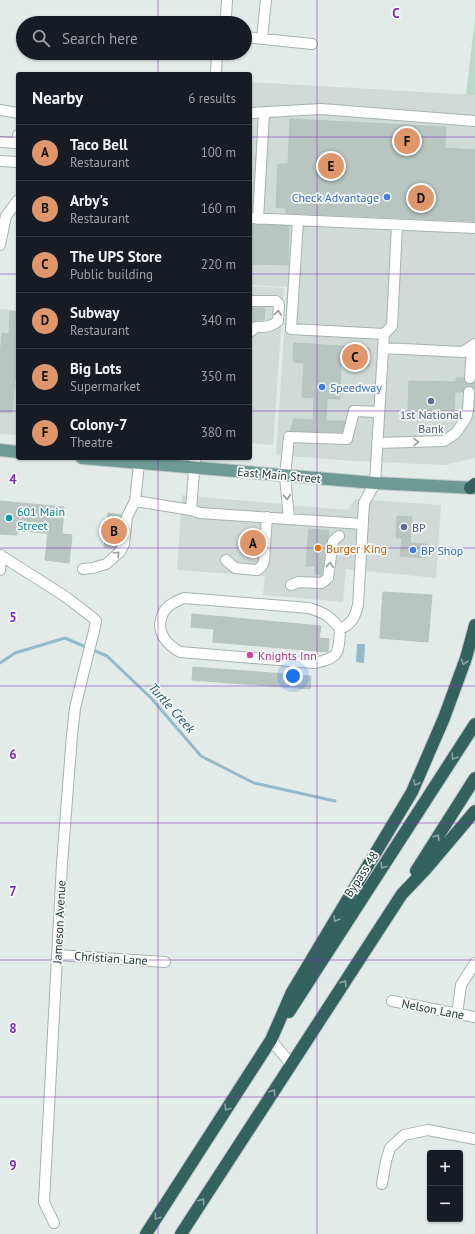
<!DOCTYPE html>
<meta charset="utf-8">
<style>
:root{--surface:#171b24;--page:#20242c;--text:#f1f3f6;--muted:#9ea1a6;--line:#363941;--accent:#e0966b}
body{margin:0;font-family:"PT Sans",sans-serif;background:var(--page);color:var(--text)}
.controls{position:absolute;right:12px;bottom:12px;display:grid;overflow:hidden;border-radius:4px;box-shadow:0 1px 3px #0004}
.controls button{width:36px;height:36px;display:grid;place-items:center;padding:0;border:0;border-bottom:1px solid var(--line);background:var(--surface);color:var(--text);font:20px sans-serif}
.you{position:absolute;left:293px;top:676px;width:14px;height:14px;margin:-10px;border:3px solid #fff;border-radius:50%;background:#1a73e8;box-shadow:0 0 0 6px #1a73e833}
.badge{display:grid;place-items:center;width:26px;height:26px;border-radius:50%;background:var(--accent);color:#111;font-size:13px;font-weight:700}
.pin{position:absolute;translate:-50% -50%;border:2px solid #fff;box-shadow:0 1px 4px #0006}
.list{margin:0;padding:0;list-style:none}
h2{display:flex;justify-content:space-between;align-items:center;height:52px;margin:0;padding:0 16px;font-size:17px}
h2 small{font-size:13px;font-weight:400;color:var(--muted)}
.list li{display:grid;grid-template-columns:26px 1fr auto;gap:12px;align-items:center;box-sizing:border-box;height:56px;padding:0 16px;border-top:1px solid var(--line)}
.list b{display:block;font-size:15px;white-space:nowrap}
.list p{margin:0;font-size:13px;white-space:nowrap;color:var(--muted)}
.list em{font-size:13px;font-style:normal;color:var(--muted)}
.icon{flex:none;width:22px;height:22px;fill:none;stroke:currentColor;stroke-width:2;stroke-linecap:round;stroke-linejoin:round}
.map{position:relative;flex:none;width:475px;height:1234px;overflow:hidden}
.search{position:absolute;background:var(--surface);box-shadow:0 1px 3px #0004;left:16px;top:16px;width:236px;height:44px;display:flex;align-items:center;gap:10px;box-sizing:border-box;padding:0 14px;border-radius:22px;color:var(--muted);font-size:15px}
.panel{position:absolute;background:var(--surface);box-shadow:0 1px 3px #0004;left:16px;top:72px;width:236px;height:388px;border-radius:4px}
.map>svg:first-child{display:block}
.built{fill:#d1dad7}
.green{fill:#bed9c9}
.water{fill:#92bac9}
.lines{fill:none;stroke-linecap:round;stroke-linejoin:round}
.stream{stroke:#92bac9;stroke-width:3}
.building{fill:#b8c5c1;stroke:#b6c4c0}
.minor-casing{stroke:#a6b2af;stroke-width:12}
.major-casing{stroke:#c2c8c7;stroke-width:14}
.highway-casing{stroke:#c2c8c7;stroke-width:14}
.minor{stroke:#fff;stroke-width:10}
.major{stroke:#6d9b94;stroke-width:12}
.highway{stroke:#34625e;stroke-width:12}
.oneway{stroke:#929c9b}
.oneway2{stroke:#8aa6a2}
.grid{fill:none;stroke:#7b2cbf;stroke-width:1;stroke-opacity:0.55}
.shop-dot{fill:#3f7fe0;stroke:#f3f8f6;stroke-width:1.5}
.service-dot{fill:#5c6f8a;stroke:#f3f8f6;stroke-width:1.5}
.culture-dot{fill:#0f9aa8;stroke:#f3f8f6;stroke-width:1.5}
.food-dot{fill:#e8710a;stroke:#f3f8f6;stroke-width:1.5}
.hotel-dot{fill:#d1479c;stroke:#f3f8f6;stroke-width:1.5}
.labels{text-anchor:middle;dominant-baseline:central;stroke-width:3.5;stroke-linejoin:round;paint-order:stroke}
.shop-label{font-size:12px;fill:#366cbe;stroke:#f3f8f6;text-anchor:start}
.service-label{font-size:12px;fill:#4e5e75;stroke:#f3f8f6}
.street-label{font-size:12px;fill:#253a37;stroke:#f3f8f6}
.culture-label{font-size:12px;fill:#0d838f;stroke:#f3f8f6;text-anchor:start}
.food-label{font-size:12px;fill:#c56008;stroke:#f3f8f6;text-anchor:start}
.hotel-label{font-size:12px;fill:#b23c85;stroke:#f3f8f6;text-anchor:start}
.water-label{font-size:13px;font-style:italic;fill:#265a6e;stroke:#f3f8f6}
.grid-label{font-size:13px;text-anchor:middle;font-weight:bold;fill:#7b2cbf;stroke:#f3f8f6;stroke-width:3.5;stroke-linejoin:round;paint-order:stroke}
</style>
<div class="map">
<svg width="475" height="1234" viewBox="0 0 475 1234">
<rect width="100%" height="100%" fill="#e3ebe8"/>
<path class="built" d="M250,82L475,95V458L445,465L353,461L276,455L287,287L250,285Z
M250,286L284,288L273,445L250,443Z
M0,309L18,311V435L0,434Z
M182,495L347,510L356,499L441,505L436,578L346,569L343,602L263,595L265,576L177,570Z"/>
<path class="green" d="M475,18V95H466Z"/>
<path class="water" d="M357,644H365L364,663L356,662Z"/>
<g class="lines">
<path class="stream" d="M0,663L15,653L65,638L107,656L151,698L201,756L254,783L335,801"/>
</g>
<path class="building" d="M290,119L446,127L445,148L475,150V221L286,213V208L276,207L278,164H288Z
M250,225L289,226L288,265L250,264Z
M250,308H265L264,320H256L250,323Z
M10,311L18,312V378H15L12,413L0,412V358L2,333L9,334Z
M294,343L370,348L369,367L341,365L340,399L327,398L326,421H345L342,432L290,431L294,419L313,420L314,398L302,397L304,363L293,362Z
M456,378H464L466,383L469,384L475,382V389L473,387L469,386L464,388L462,392H455L454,410L408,409L409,381L456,382Z
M0,501L64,507L62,534L72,535L69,563L45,560L48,533L17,531V535L0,534Z
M108,513L121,515L118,542L115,548L104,547Z
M397,516L412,517L410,543L426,544L425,558L400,556L402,538H396Z
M309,529L329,531L322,575L315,574V566H306Z
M245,530L260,531L258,556L243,554Z
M383,592L432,595L428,642L380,638Z
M192,614L321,626L319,638L329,639L328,652L213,642L214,629L191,627Z
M193,667L311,676L310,689L192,680Z"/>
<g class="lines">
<g class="minor-casing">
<path id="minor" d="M224,23L226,16L227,0
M245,37L312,44
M262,39L266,0
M216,74L217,53
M0,110L18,113
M250,113L321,109L475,121
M0,142L17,143L18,135
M0,161L18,162
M250,218L475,228
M258,219L264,113
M298,220L291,329L384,334
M0,245L6,216L18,200
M250,301H276L279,304L278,321C271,327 265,327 256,327L251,331
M383,348L463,352L475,344
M470,378L472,346
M377,443L444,441L456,433L466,418L468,411L469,392
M135,501L191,510L200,513L363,524
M191,510L195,458
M289,519L285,476L289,437L347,439L354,411L379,412
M0,555L66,597L92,617L96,621L94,631L83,675L75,708L72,735L62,864L44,1202L54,1223
M226,560L235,568L257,570L262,566L264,561L267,517
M83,569L93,568L106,564L120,552L124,544L127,517L135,501L139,464
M0,570L1,555
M291,585L299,582L322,583L328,578L333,541L339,536
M340,629C339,654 339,658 314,663L180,652C168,645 157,634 161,619C162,616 163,612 165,610C169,604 177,601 184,598L309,608C325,613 330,616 340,629C352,624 355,617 358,605L364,503L375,483L384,334L392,326L397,225
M57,955L165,962
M392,1001L475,1017
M457,1014L461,985L475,963
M271,1040L291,1064
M382,1184L386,1161L390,1148L404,1135L428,1130L475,1139"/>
</g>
<g class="major-casing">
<path id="major" d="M0,450L18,452
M82,458L375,483L475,488"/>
</g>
<g class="highway-casing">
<path id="highway" d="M470,488L475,484
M416,871L475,778
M289,1012L475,724
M146,1234L271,1040L292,992L412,792L444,718L466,658L475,625
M181,1234L402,894L425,870L475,811"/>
</g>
<use href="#minor" class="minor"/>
<use href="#major" class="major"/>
<use href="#highway" class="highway"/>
</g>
<defs><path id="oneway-chevron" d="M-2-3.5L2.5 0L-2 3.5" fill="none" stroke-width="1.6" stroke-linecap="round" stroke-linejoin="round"/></defs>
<g class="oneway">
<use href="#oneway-chevron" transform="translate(278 313) rotate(-86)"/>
<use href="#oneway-chevron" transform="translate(416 442) rotate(-2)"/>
<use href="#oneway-chevron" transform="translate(287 497) rotate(85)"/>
<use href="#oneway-chevron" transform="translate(117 554) rotate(-46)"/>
<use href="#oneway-chevron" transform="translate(330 565) rotate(-83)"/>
</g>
<g class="oneway2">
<use href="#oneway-chevron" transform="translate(464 662) rotate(109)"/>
<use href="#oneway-chevron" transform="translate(454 757) rotate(123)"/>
<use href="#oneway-chevron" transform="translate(416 783) rotate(115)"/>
<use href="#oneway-chevron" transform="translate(437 837) rotate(-58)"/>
<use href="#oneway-chevron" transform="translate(383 866) rotate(123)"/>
<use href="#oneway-chevron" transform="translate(336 919) rotate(121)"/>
<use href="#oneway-chevron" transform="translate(344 983) rotate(-57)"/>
<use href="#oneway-chevron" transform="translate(273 1092) rotate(-57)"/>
<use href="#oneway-chevron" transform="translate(227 1108) rotate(123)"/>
<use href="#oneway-chevron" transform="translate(202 1201) rotate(-57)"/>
<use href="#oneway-chevron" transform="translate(157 1217) rotate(123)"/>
</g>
<path class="grid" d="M158,0V23M317,0V1234M158,53V74M0,137H18M250,137H475M0,274H18M250,274H475M0,411H18M250,411H475M158,458V1234M0,548H475M0,686H475M0,823H475M0,960H475M0,1097H475"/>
<g class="shop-dot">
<circle cx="387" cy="197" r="4"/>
<circle cx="322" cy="387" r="4"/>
<circle cx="413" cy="550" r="4"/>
</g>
<g class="service-dot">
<circle cx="431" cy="401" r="4"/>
<circle cx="404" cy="527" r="4"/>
</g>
<circle class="culture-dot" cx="9" cy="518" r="4"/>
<circle class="food-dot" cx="318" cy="548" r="4"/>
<circle class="hotel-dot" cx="250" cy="655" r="4"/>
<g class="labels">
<g class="shop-label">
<text x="379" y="197" text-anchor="end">Check Advantage</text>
<text x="330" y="387">Speedway</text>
<text x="421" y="550">BP Shop</text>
</g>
<g class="service-label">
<text x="431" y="414">1st National<tspan x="431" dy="14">Bank</tspan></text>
<text x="412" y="527" text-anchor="start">BP</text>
</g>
<g class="street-label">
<text transform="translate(279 475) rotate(5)">East Main Street</text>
<text transform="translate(361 874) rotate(-57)">Bypass 48</text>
<text transform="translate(59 922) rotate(-87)">Jameson Avenue</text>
<text transform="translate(111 958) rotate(4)">Christian Lane</text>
<text transform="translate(433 1009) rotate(11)">Nelson Lane</text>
</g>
<g class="culture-label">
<text x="17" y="511">601 Main<tspan x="17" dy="14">Street</tspan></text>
</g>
<g class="food-label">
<text x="326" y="548">Burger King</text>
</g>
<g class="hotel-label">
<text x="258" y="655">Knights Inn</text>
</g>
<g class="water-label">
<text transform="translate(172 708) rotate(48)">Turtle Creek</text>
</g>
</g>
<g class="grid-label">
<text x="396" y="18">C</text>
<text x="13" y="484">4</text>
<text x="13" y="622">5</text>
<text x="13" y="759">6</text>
<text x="13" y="896">7</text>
<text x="13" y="1033">8</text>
<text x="13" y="1170">9</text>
</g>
</svg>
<div class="controls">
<button>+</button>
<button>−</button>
</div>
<div class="you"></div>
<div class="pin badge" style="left:253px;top:543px">A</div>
<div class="pin badge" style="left:114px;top:531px">B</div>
<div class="pin badge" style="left:355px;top:357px">C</div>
<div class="pin badge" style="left:421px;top:198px">D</div>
<div class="pin badge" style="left:331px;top:166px">E</div>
<div class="pin badge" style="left:407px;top:141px">F</div>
<div class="search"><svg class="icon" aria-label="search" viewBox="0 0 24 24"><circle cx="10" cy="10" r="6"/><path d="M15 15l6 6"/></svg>Search here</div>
<section class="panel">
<h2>Nearby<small>6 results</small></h2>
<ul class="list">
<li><span class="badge">A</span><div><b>Taco Bell</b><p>Restaurant</p></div><em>100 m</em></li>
<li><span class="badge">B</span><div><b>Arby's</b><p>Restaurant</p></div><em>160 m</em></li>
<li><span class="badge">C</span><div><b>The UPS Store</b><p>Public building</p></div><em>220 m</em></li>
<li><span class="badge">D</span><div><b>Subway</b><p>Restaurant</p></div><em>340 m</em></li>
<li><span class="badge">E</span><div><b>Big Lots</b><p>Supermarket</p></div><em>350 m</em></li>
<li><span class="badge">F</span><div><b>Colony-7</b><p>Theatre</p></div><em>380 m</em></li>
</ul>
</section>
</div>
